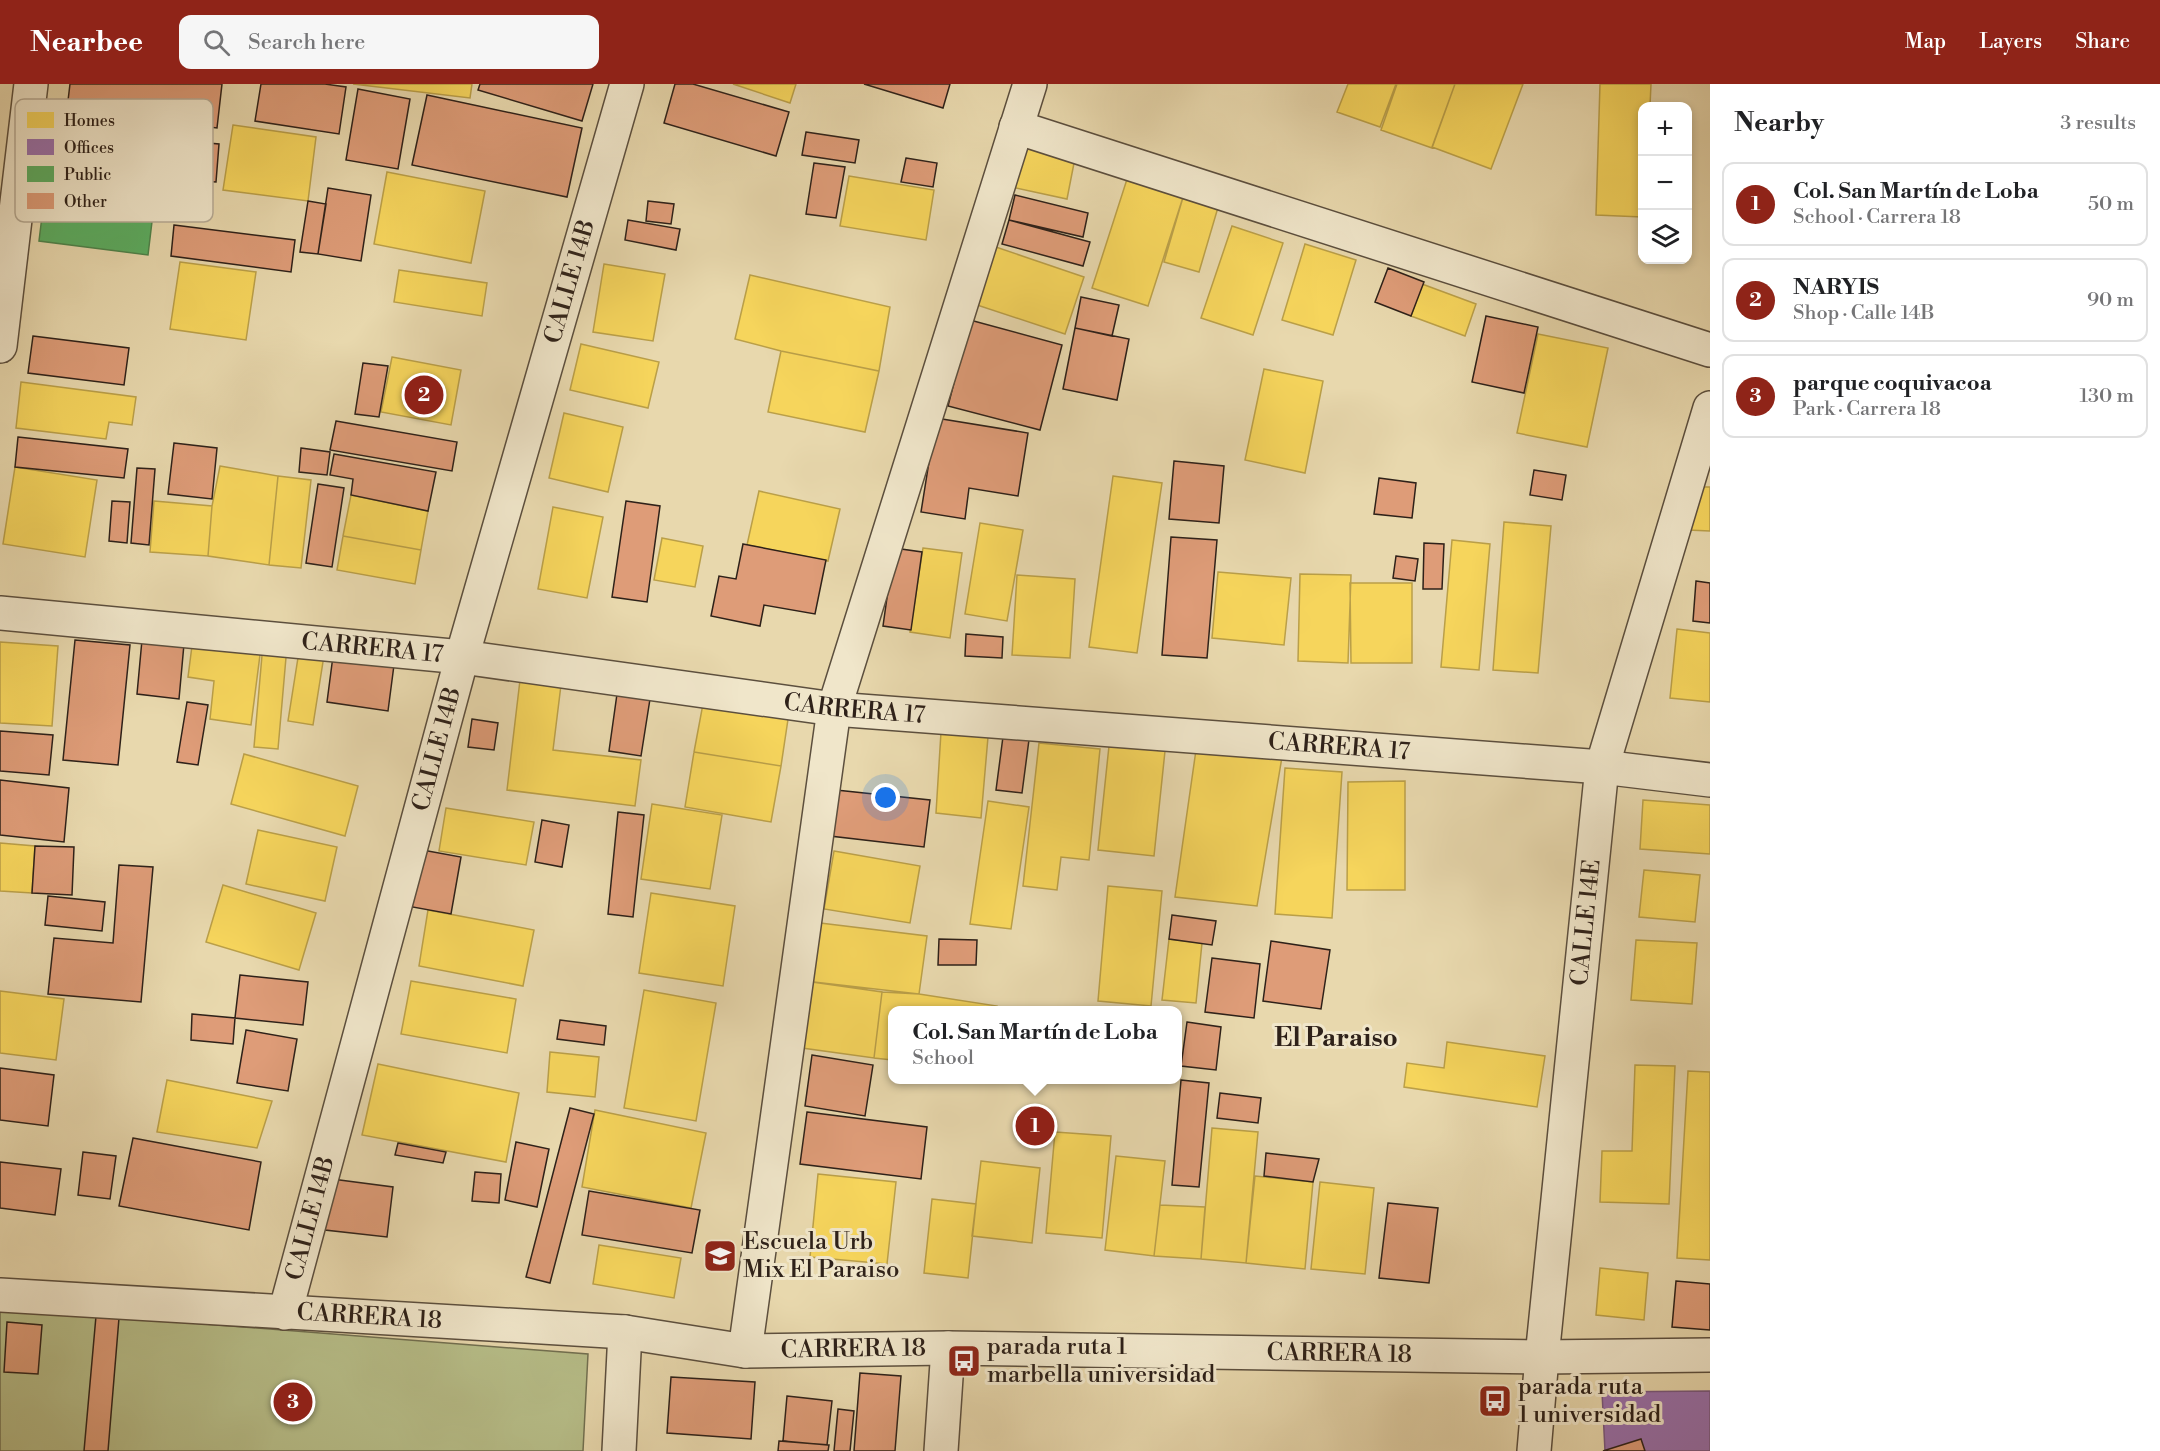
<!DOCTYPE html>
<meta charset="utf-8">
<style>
:root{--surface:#fff;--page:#f6f6f6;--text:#202124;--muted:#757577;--line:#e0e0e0;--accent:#8f2418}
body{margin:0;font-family:"Libre Bodoni",serif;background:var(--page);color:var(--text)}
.controls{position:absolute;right:18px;top:18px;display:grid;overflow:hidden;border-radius:12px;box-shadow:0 3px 9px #0003}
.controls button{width:54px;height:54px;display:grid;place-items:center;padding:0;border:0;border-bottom:2px solid var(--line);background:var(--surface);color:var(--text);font:30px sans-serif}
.you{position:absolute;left:886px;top:714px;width:21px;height:21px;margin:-15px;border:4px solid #fff;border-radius:50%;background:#1a73e8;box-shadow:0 0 0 9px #1a73e833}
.badge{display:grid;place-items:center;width:39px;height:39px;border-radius:50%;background:var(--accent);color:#fff;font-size:20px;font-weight:700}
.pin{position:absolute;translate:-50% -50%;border:3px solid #fff;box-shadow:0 2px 6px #0006}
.popup{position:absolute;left:888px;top:922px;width:294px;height:78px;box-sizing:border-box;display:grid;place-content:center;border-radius:12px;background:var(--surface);filter:drop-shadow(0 2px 4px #0005);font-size:20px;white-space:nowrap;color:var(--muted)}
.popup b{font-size:22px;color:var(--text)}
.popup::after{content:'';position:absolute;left:50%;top:100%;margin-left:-12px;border:12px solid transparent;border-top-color:var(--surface)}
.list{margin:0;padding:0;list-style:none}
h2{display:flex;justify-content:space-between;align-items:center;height:78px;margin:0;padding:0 24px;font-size:26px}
h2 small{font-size:20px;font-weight:400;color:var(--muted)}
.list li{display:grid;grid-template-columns:39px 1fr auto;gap:18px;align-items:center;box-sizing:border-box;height:84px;margin:0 12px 12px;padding:0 12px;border:2px solid var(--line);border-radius:12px}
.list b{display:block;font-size:22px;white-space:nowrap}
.list p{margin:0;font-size:20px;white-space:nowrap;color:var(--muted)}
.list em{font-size:20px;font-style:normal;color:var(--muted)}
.icon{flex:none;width:33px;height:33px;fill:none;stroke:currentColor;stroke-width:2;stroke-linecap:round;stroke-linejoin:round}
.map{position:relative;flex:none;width:1710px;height:1367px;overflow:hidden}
header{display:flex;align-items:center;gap:36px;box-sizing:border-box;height:84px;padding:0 30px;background:var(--accent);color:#fff}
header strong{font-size:28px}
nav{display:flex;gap:33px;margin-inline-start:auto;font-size:21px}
.search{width:420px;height:54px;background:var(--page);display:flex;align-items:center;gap:15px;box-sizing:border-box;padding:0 21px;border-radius:12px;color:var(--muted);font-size:22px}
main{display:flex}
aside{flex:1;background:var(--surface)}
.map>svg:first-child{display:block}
.green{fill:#b7be89;stroke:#727051;stroke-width:1.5}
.homes{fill:#f6d55c;stroke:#ba9f48;stroke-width:1.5}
.offices{fill:#9970ab;stroke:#79587f;stroke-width:1.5}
.public{fill:#5aae61;stroke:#4d844b;stroke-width:1.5}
.building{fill:#de9c78;stroke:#2e2119;stroke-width:1.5}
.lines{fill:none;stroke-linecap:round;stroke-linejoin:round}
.street-casing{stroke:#5c4f3e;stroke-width:36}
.street{stroke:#f0e6ca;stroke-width:33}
.labels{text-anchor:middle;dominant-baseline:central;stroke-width:6;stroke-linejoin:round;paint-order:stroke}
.street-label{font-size:24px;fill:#2e2119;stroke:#f0e6ca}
.poi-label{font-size:24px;fill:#2e2119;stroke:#f0e6ca;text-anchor:start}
.neighbourhood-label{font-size:26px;font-weight:bold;fill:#2e2119;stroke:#f0e6ca}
.key{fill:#f0e6ca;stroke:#b6ab95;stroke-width:1.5}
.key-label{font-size:16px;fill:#2e2119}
</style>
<header>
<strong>Nearbee</strong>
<div class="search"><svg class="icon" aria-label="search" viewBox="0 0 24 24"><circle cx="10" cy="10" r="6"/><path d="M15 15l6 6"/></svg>Search here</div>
<nav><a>Map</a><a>Layers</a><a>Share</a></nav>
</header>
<main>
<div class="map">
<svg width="1710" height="1367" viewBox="0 0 1710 1367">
<rect width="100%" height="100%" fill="#e8d8ad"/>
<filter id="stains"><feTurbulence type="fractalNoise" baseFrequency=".00333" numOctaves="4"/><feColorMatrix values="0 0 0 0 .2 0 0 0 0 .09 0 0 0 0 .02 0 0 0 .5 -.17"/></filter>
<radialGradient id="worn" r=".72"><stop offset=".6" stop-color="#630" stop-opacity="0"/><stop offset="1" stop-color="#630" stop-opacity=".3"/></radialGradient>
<path class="green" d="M0,1224L588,1270L583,1367H0Z"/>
<path class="homes" d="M353,0H472L470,14Z
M733,0H796L790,19Z
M1348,0H1396L1380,43L1337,28Z
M1397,0H1455L1432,64L1381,46Z
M1455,0H1523L1491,85L1432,63Z
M1600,0H1651L1650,22H1642V133L1596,131Z
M233,41L316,53L308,117L223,106Z
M1020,63L1075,74L1067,115L1011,103Z
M387,88L485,107L471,179L374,160Z
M1129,89L1185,107L1148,222L1092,204Z
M849,92L934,106L926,156L840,142Z
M1184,110L1219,120L1199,188L1164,178Z
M1232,142L1283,159L1253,251L1201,234Z
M987,160L1084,193L1065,250L968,218Z
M1305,160L1356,176L1333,251L1282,236Z
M180,178L256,188L246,256L170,245Z
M604,180L665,190L653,257L593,248Z
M399,186L487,199L482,232L394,218Z
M750,191L890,223L879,287L781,267L735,255Z
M1422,200L1476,220L1465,252L1411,232Z
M1538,250L1608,264L1587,363L1517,349Z
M581,260L659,278L648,324L570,306Z
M781,267L879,287L865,348L768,328Z
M392,273L461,286L451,341L381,328Z
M1264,285L1323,297L1305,389L1245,376Z
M21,298L136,313L132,341L109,338L106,355L16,344Z
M564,329L623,343L608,408L549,394Z
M220,382L278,392L269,481L208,472L212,422Z
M15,383L97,396L85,473L3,460Z
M278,392L311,396L301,484L269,481Z
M1113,392L1162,399L1137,569L1089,563Z
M1690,403H1710V447L1688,446Z
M759,407L840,425L828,477L747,461Z
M351,411L428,427L421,466L343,452Z
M154,417L212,422L208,472L150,468Z
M553,423L603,433L587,514L538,505Z
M1504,438L1551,442L1538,589L1493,586Z
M980,439L1023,446L1007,537L965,530Z
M343,452L421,466L415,500L337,486Z
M662,454L703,462L695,503L654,496Z
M1452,456L1490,460L1479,586L1441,583Z
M923,464L962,469L950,554L910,548Z
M1218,488L1291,494L1284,561L1212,554Z
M1300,490L1351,491L1348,579L1298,577Z
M1017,491L1075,495L1070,574L1012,571Z
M1350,499H1412V579H1351Z
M1677,545L1710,549V618L1670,614Z
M193,554L261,563L251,641L210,635L214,597L188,593Z
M0,558L58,562L52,642L0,639Z
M263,560L287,562L278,665L254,663Z
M300,561L325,565L313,641L288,637Z
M520,596L561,601L553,666L641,676L635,722L507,706Z
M705,609L790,622L781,682L694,668Z
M941,648L988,653L981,734L936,729Z
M1039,659L1100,665L1089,776L1061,773L1057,806L1023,802Z
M1197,659L1283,667L1257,822L1175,813Z
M1109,662L1165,667L1154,772L1098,766Z
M694,668L781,682L771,738L685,723Z
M244,670L358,702L345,752L231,720Z
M1285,684L1342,688L1332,834L1275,830Z
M1405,697V806H1347L1348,698Z
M1643,716L1710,721V770L1640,765Z
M988,717L1029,723L1011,845L970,840Z
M652,720L722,731L710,805L641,795Z
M446,724L534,738L526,781L439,767Z
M258,746L337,763L325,817L246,800Z
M0,759L35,762L32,809L0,807Z
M834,767L920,782L910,839L824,825Z
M1644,786L1700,791L1695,838L1639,833Z
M223,801L316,829L299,886L206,858Z
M1108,802L1162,807L1151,922L1098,917Z
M651,809L735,822L723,902L639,889Z
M428,826L534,846L523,902L419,882Z
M812,838L927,852L919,910L805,897Z
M1169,855L1202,859L1196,919L1162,916Z
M1636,856L1697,859L1692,920L1631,916Z
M411,897L516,915L507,969L401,950Z
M805,897L882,908L874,974L795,963Z
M644,906L716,919L696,1037L624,1024Z
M0,907L64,915L56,976L0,969Z
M882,908L919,910L997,922L996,926H892V976L874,974Z
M1447,958L1545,972L1537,1023L1404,1003L1407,979L1444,984Z
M550,968L599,973L595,1013L547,1008Z
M378,980L519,1009L506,1078L362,1051Z
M1635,981L1675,982L1669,1120L1600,1118L1602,1067H1632Z
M1688,987L1710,988V1176L1677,1174Z
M167,996L272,1017L257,1064L157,1048Z
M595,1026L706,1049L691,1124L582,1103Z
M1212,1044L1258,1048L1246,1179L1201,1175Z
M1055,1048L1111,1052L1102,1154L1046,1149Z
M1116,1072L1165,1077L1154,1172L1105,1166Z
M981,1077L1040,1084L1032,1159L972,1152Z
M818,1090L896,1098L887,1180L810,1173Z
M1255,1092L1313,1098L1305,1185L1246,1179Z
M1320,1098L1374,1104L1365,1190L1311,1185Z
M932,1115L976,1120L968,1194L924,1189Z
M1160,1121L1205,1123L1201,1175L1154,1172Z
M599,1161L681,1174L674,1214L593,1200Z
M1600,1184L1648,1189L1644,1236L1596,1231Z"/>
<path class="offices" d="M1710,1307V1367H1605L1602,1308Z"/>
<path class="public" d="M48,83L157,96L148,171L39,157Z"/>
<path class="building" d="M70,0H222L217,44L67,25Z
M261,0H325L346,3L339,50L255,37Z
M480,0H593L582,37L478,6Z
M675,0H693L789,28L776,72L664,39Z
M864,0H950L943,24Z
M358,5L410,15L398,85L346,76Z
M427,11L582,44L567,113L412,81Z
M68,41L155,53L150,88L63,76Z
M806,48L859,56L855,79L802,71Z
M173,56L219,60L216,98L170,95Z
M906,74L937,79L933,103L901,98Z
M814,79L845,83L836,134L806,130Z
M328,104L371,111L361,177L318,170Z
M1015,111L1088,129L1083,153L1009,136Z
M308,117L326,120L318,170L300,168Z
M648,117L674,120L671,140L646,137Z
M628,136L680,145L676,166L625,156Z
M1009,136L1090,158L1083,182L1002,160Z
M174,141L295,156L291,188L171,172Z
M1388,184L1424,198L1411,232L1375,218Z
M1081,213L1119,221L1112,252L1075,244Z
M1486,232L1538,243L1524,309L1472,298Z
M970,236L1062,261L1040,346L948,322Z
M1075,244L1129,255L1117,316L1063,305Z
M33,252L129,264L124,301L28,289Z
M363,279L388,282L379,333L355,330Z
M936,334L1028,349L1018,412L969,404L965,435L921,428Z
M336,337L457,358L452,387L330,366Z
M18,353L128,365L124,394L15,383Z
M174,359L217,364L212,415L168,410Z
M301,364L330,368L327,391L299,388Z
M334,370L436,388L428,427L351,411L353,395L330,391Z
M1174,377L1224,382L1219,439L1169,435Z
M137,384L155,385L149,461L131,459Z
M1534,386L1566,391L1562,416L1530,411Z
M1379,394L1416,399L1412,434L1374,430Z
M318,400L344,404L332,483L306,479Z
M112,417L130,418L127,459L109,457Z
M626,417L660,422L647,518L612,513Z
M1171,453L1217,456L1207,574L1162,571Z
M1424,459L1444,460L1442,505H1423Z
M743,460L826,476L815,530L764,521L760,542L711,532L719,492L736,495Z
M894,464L922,468L911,546L883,542Z
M1396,472L1418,475L1415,497L1393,494Z
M1696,497L1710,499V539L1693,537Z
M143,545L185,549L179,615L137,610Z
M966,550L1003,553L1002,574L965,572Z
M75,556L130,561L118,681L63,676Z
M333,572L394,581L388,627L327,618Z
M617,610L650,615L641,672L609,667Z
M187,618L208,621L198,681L177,678Z
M472,635L498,639L494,666L468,663Z
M1004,645L1030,648L1022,709L996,706Z
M0,647L53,651L49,691L0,687Z
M0,696L69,704L64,758L0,751Z
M836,706L930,716L924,763L830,752Z
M618,728L644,731L633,833L608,830Z
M542,736L569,741L562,783L535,778Z
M35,762L74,763L72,811L32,809Z
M417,765L461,773L451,830L407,822Z
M119,781L153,783L141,918L48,910L54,854L113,859Z
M48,812L105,818L102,847L45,841Z
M1172,831L1216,837L1212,861L1169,855Z
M939,855L977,856L976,881H938Z
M1271,857L1330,866L1321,925L1263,917Z
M1212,874L1260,880L1254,934L1205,928Z
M240,891L308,898L303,941L235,934Z
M192,930L235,934L233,960L191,956Z
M560,936L606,942L604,961L557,955Z
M1187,938L1221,943L1216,986L1181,982Z
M246,946L297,955L288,1007L237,999Z
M812,971L873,981L865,1032L805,1022Z
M0,984L54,991L48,1042L0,1036Z
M1181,996L1209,999L1199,1103L1172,1101Z
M1220,1009L1261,1014L1258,1039L1217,1034Z
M570,1024L594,1030L550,1199L526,1193Z
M807,1028L927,1043L921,1095L800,1080Z
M133,1054L261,1078L249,1146L119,1122Z
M516,1058L549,1065L537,1123L505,1116Z
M398,1059L446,1068L443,1079L395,1071Z
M83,1068L116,1072L110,1115L78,1111Z
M1266,1069L1319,1075L1313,1098L1264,1092Z
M0,1078L61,1085L55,1131L0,1124Z
M475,1088L501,1090L499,1119L472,1117Z
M332,1095L393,1103L387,1153L325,1146Z
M589,1107L700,1126L692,1169L582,1151Z
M1388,1119L1438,1124L1429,1199L1379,1194Z
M1676,1197L1710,1200V1246L1672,1243Z
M96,1232L119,1234L108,1367H84Z
M7,1238L42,1241L38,1290L4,1288Z
M860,1289L901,1292L895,1367H854Z
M671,1293L755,1298L751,1355L667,1349Z
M787,1312L832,1317L827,1361L783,1357Z
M838,1325L854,1327L850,1367H834Z
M1641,1355L1645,1367H1603Z
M779,1357L829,1361L828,1367H778Z"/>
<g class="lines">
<g class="street-casing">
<g id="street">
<path d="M1016,43L1710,266"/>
<path d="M0,262L31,0"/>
<path id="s1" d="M0,529L462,573L834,625L1602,683L1710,696"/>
<path id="s2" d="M0,1211L625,1248L745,1267L948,1264L1542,1273L1710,1271"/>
<path id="s3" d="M285,1229L462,573L627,0"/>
<path d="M745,1267L834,625L1030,0"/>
<path d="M619,1367L625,1248"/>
<path d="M941,1367L948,1264"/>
<path id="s4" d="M1534,1367L1542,1273L1602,683L1710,324"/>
</g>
</g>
<use href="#street" class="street"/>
</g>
<defs>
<g id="school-square" transform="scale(1.725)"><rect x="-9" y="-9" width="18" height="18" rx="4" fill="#8f2418" stroke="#f0e6ca"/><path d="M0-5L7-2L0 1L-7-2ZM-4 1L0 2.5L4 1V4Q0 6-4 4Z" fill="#fff"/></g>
<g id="bus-square" transform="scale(1.725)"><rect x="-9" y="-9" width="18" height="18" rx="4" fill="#8f2418" stroke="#f0e6ca"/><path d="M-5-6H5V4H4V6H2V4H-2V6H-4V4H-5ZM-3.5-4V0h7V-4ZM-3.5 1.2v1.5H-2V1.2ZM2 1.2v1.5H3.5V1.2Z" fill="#fff"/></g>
</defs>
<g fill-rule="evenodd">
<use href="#school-square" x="720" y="1172"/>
<use href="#bus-square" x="964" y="1277"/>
<use href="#bus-square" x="1495" y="1317"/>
</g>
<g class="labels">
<g class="street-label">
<text stroke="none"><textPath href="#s3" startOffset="1070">CALLE 14B</textPath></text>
<text stroke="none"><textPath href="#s1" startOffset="374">CARRERA 17</textPath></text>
<text stroke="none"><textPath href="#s1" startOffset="860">CARRERA 17</textPath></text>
<text stroke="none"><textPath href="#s1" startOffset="1346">CARRERA 17</textPath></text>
<text stroke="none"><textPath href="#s3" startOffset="584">CALLE 14B</textPath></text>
<text stroke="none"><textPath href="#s4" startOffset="531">CALLE 14E</textPath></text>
<text stroke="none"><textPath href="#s3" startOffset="98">CALLE 14B</textPath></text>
<text stroke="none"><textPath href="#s2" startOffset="370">CARRERA 18</textPath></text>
<text stroke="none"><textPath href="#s2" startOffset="856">CARRERA 18</textPath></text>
<text stroke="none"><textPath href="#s2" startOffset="1342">CARRERA 18</textPath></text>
</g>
<g class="poi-label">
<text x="743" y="1158">Escuela Urb<tspan x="743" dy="28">Mix El Paraiso</tspan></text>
<text x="987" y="1263">parada ruta 1<tspan x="987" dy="28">marbella universidad</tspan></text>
<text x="1518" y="1303">parada ruta<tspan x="1518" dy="28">1 universidad</tspan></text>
</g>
<g class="neighbourhood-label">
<text x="1336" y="954">El Paraiso</text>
</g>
</g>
<rect x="15" y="15" width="198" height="123" rx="9" class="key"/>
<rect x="27" y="28" width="27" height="16" fill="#f6d55c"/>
<rect x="27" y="55" width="27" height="16" fill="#9970ab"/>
<rect x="27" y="82" width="27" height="16" fill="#5aae61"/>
<rect x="27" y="109" width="27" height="16" fill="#de9c78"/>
<g class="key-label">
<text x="64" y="42">Homes</text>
<text x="64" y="69">Offices</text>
<text x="64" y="96">Public</text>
<text x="64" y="123">Other</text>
</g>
<rect width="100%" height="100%" filter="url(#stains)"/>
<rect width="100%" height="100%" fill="url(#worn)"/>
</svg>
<div class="controls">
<button>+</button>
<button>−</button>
<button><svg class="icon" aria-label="layers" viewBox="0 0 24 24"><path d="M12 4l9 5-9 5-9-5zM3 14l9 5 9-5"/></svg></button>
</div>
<div class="you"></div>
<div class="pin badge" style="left:1035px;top:1042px">1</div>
<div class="popup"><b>Col. San Martín de Loba</b>School</div>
<div class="pin badge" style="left:424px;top:311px">2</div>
<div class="pin badge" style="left:293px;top:1318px">3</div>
</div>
<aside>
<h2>Nearby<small>3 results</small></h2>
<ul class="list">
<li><span class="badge">1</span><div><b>Col. San Martín de Loba</b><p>School · Carrera 18</p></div><em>50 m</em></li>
<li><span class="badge">2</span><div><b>NARYIS</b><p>Shop · Calle 14B</p></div><em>90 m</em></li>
<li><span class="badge">3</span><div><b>parque coquivacoa</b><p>Park · Carrera 18</p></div><em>130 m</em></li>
</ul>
</aside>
</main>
